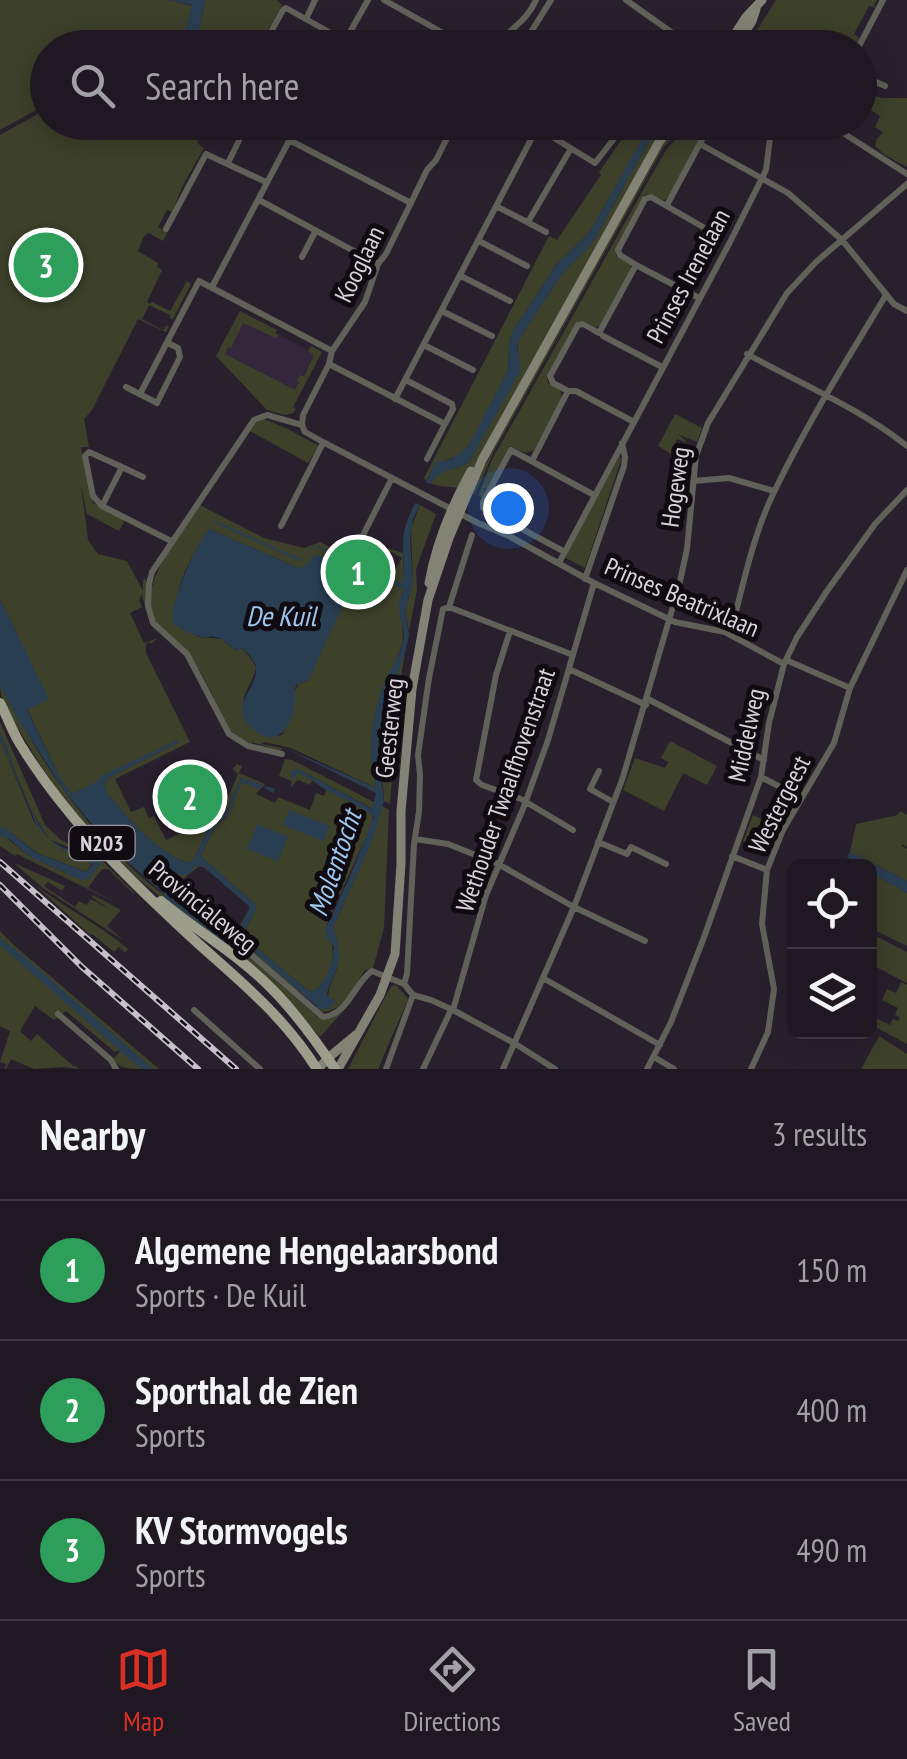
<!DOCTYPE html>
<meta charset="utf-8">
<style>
:root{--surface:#1f1822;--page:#2c252f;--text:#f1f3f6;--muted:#a1a0a5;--line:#3c3740;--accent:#d93025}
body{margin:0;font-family:"PT Sans Narrow",sans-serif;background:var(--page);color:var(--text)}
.controls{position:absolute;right:30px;bottom:30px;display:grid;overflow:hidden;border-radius:15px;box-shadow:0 5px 25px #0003}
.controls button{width:90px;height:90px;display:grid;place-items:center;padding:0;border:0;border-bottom:2px solid var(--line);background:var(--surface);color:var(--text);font:50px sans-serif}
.you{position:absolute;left:508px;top:508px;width:35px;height:35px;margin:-25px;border:8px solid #fff;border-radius:50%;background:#1a73e8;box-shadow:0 0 0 15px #1a73e833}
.badge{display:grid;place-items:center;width:65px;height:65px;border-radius:50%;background:var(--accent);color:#fff;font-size:32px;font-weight:700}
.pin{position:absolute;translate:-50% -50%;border:5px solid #fff;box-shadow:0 2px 10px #0006}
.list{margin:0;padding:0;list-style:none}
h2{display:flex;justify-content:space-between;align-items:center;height:130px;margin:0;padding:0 40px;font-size:42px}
h2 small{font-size:32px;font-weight:400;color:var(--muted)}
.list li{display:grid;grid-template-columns:65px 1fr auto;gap:30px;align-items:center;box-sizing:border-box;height:140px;padding:0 40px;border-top:2px solid var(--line)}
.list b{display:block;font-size:38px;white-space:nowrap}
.list p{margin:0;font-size:32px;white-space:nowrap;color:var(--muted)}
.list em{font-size:32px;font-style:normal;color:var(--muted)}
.icon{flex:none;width:55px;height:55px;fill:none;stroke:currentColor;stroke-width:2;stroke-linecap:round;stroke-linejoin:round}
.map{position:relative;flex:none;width:907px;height:1069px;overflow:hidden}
.search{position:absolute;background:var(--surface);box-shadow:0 5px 25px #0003;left:30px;right:30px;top:30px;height:110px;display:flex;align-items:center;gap:25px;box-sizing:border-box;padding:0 35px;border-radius:55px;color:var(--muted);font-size:38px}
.sheet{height:550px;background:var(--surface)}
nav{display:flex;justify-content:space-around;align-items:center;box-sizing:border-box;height:140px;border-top:2px solid var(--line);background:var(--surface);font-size:28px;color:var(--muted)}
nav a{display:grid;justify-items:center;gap:5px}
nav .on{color:var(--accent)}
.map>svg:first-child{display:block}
.built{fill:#35273b}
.green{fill:#3d412a;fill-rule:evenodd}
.water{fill:#2a3e52}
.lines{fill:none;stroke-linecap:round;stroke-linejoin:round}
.street{stroke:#606158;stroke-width:6}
.secondary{stroke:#838375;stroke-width:9}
.primary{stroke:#9d9d8c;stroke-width:10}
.rail-casing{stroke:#c7c0ca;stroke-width:6}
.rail{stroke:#100b11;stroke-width:2.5;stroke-dasharray:8;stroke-linecap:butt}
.labels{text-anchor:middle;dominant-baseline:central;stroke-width:10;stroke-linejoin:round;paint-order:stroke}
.shield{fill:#100b11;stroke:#9d969f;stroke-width:2.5}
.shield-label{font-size:22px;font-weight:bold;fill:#d9d2dc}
.street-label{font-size:25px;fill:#d9d2dc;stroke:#100b11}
.water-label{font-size:28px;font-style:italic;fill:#9ec7f0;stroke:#100b11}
</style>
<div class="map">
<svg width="907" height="1069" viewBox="0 0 907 1069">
<rect width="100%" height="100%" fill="#29202e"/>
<path class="built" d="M242,320L276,337L278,334L315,354L303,376L300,375L297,381L300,383L295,391L224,354Z"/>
<path class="green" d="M0,0H168L193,6L187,26L175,47L48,48L47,104L0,130Z
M206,0H277L282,5L258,47L192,48L196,40Z
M776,0H877L874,5L876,8L869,6L854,34L859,38L856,47H845L833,35L820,47H790L777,33L759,47L746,48Z
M860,91L882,98H907V167L885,155L875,146L877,139L883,132L875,127L880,116L860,103Z
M47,109L48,122L208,123L197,143L204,148L183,185L172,212L167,210L158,227L167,233L163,241L149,233L144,236L138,251L158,263L157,267L162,270L147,302L150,304L152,302L170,311L187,281L191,284L173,319L170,318V315L149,305L142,319L163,330L166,325L169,327L166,332L138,319L92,410L84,419L89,447H81L93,503L125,520L119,531L87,514L81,484L88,540L98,554L127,561L143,591V580L146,579V611L142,594L139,600L142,607L130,613L144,643L158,638L151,644L149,642L146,644V653L190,742L115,779L131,812L144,807L149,818L154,816L166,840L221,814L238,774L233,769L237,764L242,766L239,773L265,784L256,794L275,803L278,797L310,810L316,793L324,796L327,789L373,814L372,823L327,924C335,949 338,975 313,991L307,990L251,943L246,928L256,910L255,904L200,856L216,825L226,818L242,782L259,788L262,785L241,778L225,814L209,827L193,861L187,863C152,848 131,822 107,793L104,785L108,778L178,743V740L102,776L99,781L72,794L61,780L27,709L48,698L0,599V135Z
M633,123H652L589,233L556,265L513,331L509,344L508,370L470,444L459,456L436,463L426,481L430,483L441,471L456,468L469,462L498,409L518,350V341L560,277L592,243L659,123H670L484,451L460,488C449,486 431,488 424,478L549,236L557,240L601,175L599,172Z
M679,123H686L663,148L494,451L475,494L470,492L659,148Z
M691,123H706L700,133L702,136L667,199L663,200L650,194L645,195L616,249V256L630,264L631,268L600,326L595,327L585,321L577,322L547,376L548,383L560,390L562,398L534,450L526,453L510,446L487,488H484L486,491L482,498L478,496L492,460L646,185L666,150Z
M240,311L277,330L275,333L278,334L276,338L243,323L231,348L228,347L225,354L295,390L299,383L297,381L300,375L304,376L314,355L308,351L311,346L322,352L293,407L296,409L293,413L285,415L267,410L216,356Z
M675,414L702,428L697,442L678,434L688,443L677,439L671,454L658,446Z
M264,419L288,429L319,446L308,463L250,431L257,422Z
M620,456L621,460L585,568L566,558L569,548Z
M200,505L264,538L304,548L320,542L348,556L351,554L391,577L402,558L387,550L388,548L403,553L404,578L401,587L405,590L401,595L403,642L373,724L371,757L376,788L291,748L265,742L261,744L282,748L280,751L252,742L253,745L236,736L230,730C217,705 205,677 189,654C181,642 165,634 156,622C133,589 182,533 200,505ZM209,529L301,569L343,565L351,572L354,578L308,681L299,683L295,690L293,712L282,735C259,741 238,720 244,698C247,687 254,678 256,668L252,660L242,648L237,651L221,639L199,637L180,628C180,618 178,606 178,595C179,578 199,544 209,529Z
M420,505L436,514L416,569L417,590L409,631L405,610L413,582L411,529Z
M405,653L399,688L390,804L384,801C384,785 380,770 380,753C380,718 391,686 405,653Z
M0,685C40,760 88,835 155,888C182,909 210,929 237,949L160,881L165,875H187L195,866L204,867L212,875L203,867H198L183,879H167L164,882L319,1018C333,1024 342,1010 352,1001L320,1037C273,981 210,937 153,891C103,850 57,796 25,740C15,723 0,704 0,685Z
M0,722L45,825L61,840L100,859L134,892V894L108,869H102L88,888L120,905L17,854L15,856L0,846V836L5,837L32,858L82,880L99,860L51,840L62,849L93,862L86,872L37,853L5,828L0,829V739L34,822L50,839C26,809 15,767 0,732Z
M670,741L717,766L707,785L683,773L664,811L623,790L635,758L665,768L668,762L661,758Z
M285,759L292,760L374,802L373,809L298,769L294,779L296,772L313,779L310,785L298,780L290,788L292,781L279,776Z
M382,806L389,810L384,928L373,968L364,971C355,989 342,1011 322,1012L239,941L240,925L250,908L243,901L251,909L243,921L242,937L316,1007L328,997C329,987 332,981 336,971C341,956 338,942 333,928L373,838Z
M900,811L907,815V847L902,844V846L907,849V881L850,852L856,824L898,815Z
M753,815L779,828L768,849L743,841Z
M14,863L65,886L62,891L48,882L44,886L75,907L79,901L86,905L91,899L110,910L92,897L93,895L121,910L107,926L123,940L43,888Z
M870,872L907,893V946L870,928Z
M34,884C64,908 99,924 128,949L125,953L119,947L114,952L92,934L90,935Z
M0,931L15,946L159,1069H153L74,1001L70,1006L142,1069C129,1069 120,1069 113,1059L120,1052L118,1050L115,1052L66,1011L54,1020L35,1006L20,1031L31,1041L37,1034L73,1066H76L79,1069L64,1067L34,1069L11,1059L6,1069H4L6,1064L0,1062L10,1031L0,1026Z
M878,937L907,952V983L870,964V953Z
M901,982L907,985V1044L870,1024V1015L890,1025L893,1019L898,1021L900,1017L895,1015L898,1008L882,1000L887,989L896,993Z
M396,985L408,999L378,1069H348L391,986Z
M879,1036L907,1054V1069H861Z"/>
<path class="water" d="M168,0H206L196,40L192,47H175L187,26L192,5Z
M652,122L659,123L592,243L560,277L518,341C515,353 524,361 519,374L469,462C453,472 442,467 430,484L426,482L436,462L452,459L468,447L508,370L509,344L513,331L556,265L589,233Z
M415,503L420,505L413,519L410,539L413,582L405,610L409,635L405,653L385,707L381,726L380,767L384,801L373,839L333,928C345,961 338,962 327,993L328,997L336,1000L329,1009H320L246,945L241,926L250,907L204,867L195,866L187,875H165L161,882L237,949L238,953L165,898V895L114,850L95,828L66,793L18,719L0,685V599L49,699L27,710L61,780L72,794L98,781L101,776L178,740V743L108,778L104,785L107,793C131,822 152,848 187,863L193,861L209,827L225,814L241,778L275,789L273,793L262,786L259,789L242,782L228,815L216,825L200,856L255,904L256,910L246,928L251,943L307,990L313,991C328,982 333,963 334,946L327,939L325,930L351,874L374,816C357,803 336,797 320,786C310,779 308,777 297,773L293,780L290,772L298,769L372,809L376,793L285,748L376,788C375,777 372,767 371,756C370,732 375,708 383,686C389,672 399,658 403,643C408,623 390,610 405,590L319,548L314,547L299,561L213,522L216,521L298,558H302L313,546H317L401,584C407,571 402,557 403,543C403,529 409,516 415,503Z
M209,529L301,569L315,555C330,557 351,565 354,581L308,681C302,682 298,682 295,688C295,689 295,702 295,704C292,725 278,749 255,731C224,706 259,690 256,667C255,660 247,653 242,648L238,651C231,647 226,641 218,638C207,634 214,638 202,637C198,637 176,627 174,624C166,610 198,540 209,529Z
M0,732C11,758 32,824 51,840C64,850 87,857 101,862L89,879L82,880L32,858L9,839L0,836V829L4,827L36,853L86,872L93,864L58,847L38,828L0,739Z
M289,810L330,826L323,841L283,825Z
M257,824L288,837L278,861L247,849Z
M850,852L907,881V893L870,872V866H860L847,857Z
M0,938L21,954L153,1069H142L132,1061L0,945Z"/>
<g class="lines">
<path class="street" d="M384,0L470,48
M626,0L674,34L700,48
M306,19L315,0
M678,37L689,48
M262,48L283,10L286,8L345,41
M341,48L368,0
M495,48C508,29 526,23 536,0
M521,48L551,0
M858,48L883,0
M860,75L885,86
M528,122L595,163L627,122
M822,122L840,131L907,174
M289,140L411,203
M700,144L788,193L842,240L894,304L907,311
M228,163L248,122
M259,200L378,264
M667,205L711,123
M496,206L546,232
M528,222L570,150
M166,229L206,154L266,182
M479,241L527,266
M302,257L315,232
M636,265L699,298
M461,276L510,301
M212,287L299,122
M442,311L492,336
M603,336L662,367
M424,345L473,370
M747,354C801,384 859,408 907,446
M329,364L445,424L427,459
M406,380L452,404L453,409L445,424
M126,387L157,403L180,357L178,348L168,343
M140,394L199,281L332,351
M395,399L537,128
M634,422L576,391H568L553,383L550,376L578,325L583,324L599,333L636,265L620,255L618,250L645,199L651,197L703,227
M302,425L305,432L323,442L478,523L509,536L594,583L675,622L725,632L784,664
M302,425L303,415L329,364L332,351L365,302L378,264L386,254L427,170L436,160L455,122
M532,461L568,391
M122,467L143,477
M693,481L729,478L774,491
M102,506L93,496L85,456L89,452L122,467L102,506L171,541
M281,526L323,443
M356,549L392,478
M563,551L483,508V502L511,450L594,495
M559,563L730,242L766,170L772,122
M585,579L624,466L625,457L622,443
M449,607L472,535
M510,631L496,675L476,780L482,785L521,799L573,830
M730,635C743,586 753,533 776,488C808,422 848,358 886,295
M786,660L850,688
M569,669L646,705
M648,699L764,760
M282,754L248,746L229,734L187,654L153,623L148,606L149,584L152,572L254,420L267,415L302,425
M599,771L590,789L613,802
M761,777L802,798
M415,839L448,844L498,864L574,907L645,941
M598,842L627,854L631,847L666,864
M732,856L767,870
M173,883L182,895L323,1017C348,1015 355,982 372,971L404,984L413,995L431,1000L453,1010L514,1043L555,1069
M543,978L660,1045
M404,984L407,974L414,844L419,812L420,775L418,755L429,678L443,609L449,607L573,655
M194,1010L260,1069
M453,1010L486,895L523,809L548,740L594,583
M58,1014L111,1060L116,1069
M654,1057L674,1069
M386,1069L413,995
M423,1069L451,1010
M503,1069L574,907L623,777L679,586L687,549L696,456L708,423L787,293L816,262L907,184
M647,1069L671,1022L703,940L761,777L769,723L784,664L797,637L827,591L875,524L907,490
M751,1069L768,1032L774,989L762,924L767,870L783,830L834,743L850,688L907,570"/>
<path class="secondary" d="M726,48L746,17L762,0
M735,48L752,21L756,9
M429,583C436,544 452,505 471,471
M318,1069L328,1058L357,1034
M338,1069L380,995L395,954L401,864V811L412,689L428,600L449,538L482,460L659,142L675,122"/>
<path class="primary" d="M0,703C7,716 12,731 20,744C61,811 117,868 175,922C227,972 277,1006 317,1069
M161,901C197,931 239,955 272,989C296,1013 316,1041 335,1069"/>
<g class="rail-casing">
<path id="rail" d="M0,862L236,1069
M0,885L82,967L198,1069"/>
</g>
<use href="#rail" class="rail"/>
</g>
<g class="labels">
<rect class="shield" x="69.5" y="826" width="65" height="34" rx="8"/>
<g class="shield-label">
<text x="102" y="843">N203</text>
</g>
<g class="street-label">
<text transform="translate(359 264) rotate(-64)">Kooglaan</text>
<text transform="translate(688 276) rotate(-62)">Prinses Irenelaan</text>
<text transform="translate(675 487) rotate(-82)">Hogeweg</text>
<text transform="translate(682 597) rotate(23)">Prinses Beatrixlaan</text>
<text transform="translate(389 728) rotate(-84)">Geesterweg</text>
<text transform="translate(746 735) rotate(-78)">Middelweg</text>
<text transform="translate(505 790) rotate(-71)">Wethouder Twaalfhovenstraat</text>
<text transform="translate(779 804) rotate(-63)">Westergeest</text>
<text transform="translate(203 906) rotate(39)">Provincialeweg</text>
</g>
<g class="water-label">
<text x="281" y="615">De Kuil</text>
<text transform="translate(334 863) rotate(-71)">Molentocht</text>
</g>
</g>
</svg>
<div class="controls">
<button><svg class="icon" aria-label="locate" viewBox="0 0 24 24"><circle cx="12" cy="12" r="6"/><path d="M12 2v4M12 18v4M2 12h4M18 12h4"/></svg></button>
<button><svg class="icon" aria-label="layers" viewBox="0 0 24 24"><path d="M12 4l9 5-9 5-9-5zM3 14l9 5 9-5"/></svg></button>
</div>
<div class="you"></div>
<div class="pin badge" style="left:358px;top:572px;background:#2e9e5b">1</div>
<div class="pin badge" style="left:190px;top:797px;background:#2e9e5b">2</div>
<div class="pin badge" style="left:46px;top:265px;background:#2e9e5b">3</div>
<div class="search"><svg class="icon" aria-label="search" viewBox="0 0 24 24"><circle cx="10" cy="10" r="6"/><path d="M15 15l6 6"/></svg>Search here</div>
</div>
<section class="sheet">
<h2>Nearby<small>3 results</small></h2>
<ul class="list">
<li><span class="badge" style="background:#2e9e5b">1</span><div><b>Algemene Hengelaarsbond</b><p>Sports · De Kuil</p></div><em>150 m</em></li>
<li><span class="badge" style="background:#2e9e5b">2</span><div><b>Sporthal de Zien</b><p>Sports</p></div><em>400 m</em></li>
<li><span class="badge" style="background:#2e9e5b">3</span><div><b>KV Stormvogels</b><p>Sports</p></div><em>490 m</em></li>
</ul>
</section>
<nav>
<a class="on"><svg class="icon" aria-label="map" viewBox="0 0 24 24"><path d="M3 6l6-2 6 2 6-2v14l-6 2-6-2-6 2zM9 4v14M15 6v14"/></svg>Map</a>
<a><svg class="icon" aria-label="directions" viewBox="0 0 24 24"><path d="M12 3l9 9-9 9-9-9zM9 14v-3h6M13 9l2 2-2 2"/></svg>Directions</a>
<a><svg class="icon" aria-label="saved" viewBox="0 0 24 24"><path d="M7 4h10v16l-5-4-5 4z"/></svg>Saved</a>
</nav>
